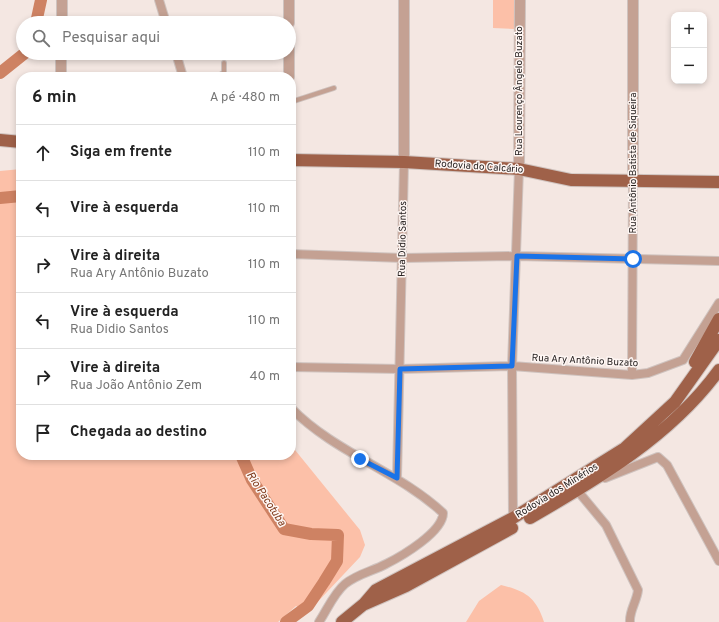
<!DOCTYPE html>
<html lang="pt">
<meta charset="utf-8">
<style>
:root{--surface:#fff;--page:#f2f2f2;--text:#222;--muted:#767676;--line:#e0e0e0}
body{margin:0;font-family:Overpass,sans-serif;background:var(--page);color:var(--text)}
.controls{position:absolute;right:12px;top:12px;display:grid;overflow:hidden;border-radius:8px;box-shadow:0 2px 6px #0003}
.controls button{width:36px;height:36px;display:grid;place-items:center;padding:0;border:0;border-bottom:1px solid var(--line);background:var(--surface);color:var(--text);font:20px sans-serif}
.stop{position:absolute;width:12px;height:12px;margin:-9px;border:3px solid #1a73e8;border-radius:50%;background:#fff}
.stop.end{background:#1a73e8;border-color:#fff;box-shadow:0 1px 4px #0008}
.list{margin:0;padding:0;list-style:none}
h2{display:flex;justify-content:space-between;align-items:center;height:52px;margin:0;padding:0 16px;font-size:17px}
h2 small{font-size:13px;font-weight:400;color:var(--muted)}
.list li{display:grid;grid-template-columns:26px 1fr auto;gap:12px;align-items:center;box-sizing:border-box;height:56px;padding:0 16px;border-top:1px solid var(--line)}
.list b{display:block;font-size:15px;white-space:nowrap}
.list p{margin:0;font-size:13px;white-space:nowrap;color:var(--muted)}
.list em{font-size:13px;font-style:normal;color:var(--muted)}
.icon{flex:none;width:22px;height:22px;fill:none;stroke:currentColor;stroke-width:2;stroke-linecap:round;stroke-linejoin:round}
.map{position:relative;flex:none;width:719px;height:622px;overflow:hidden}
.search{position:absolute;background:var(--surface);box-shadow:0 2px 6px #0003;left:16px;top:16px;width:280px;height:44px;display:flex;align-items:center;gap:10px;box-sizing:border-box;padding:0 14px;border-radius:22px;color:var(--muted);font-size:15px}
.panel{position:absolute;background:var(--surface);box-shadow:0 2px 6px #0003;left:16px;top:72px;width:280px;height:388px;border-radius:16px}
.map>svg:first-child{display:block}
.green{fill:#fcc0a8}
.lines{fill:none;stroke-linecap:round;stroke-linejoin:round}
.river{stroke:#ce8263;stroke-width:12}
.service-casing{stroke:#cfc3bf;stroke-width:6}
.minor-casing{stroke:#cfc3bf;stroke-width:10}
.tertiary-casing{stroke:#cfc3bf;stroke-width:12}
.primary-casing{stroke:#cfc3bf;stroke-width:14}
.service{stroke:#c4a193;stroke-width:4}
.minor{stroke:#c4a193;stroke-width:8}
.tertiary{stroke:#c4a193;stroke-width:10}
.primary{stroke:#9f6149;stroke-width:12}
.route{stroke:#1a73e8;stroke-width:5}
.labels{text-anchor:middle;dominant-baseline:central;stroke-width:3;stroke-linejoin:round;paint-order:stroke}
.street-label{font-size:10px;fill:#262120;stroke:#fef6f3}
.water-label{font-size:11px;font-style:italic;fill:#7b3415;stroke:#fef6f3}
</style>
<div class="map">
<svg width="719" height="622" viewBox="0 0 719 622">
<rect width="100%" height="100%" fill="#f4e7e2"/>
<path class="green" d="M493,0H515V29L493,28Z
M21,169V455H291V445L360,530L365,545L360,557L310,610H303L296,606L278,622H0V171Z
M501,585C525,591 536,597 544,622H466L479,601Z"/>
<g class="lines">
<path class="river" d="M36,23L41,0
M0,73L25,53
M0,198L21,196
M241,455L252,480L284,529L311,534L338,535L337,561L324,582L308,606L286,622"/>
<g class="service-casing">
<path id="service" d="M207,77L219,76L224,72V63
M291,102L334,88"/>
</g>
<g class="minor-casing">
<path id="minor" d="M159,0L166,23
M176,53L183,77
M291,254L403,258L517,256L719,261
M291,367L400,369L512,366L632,375L648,373L683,360L719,303
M632,375L633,181
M291,408C335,453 398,471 443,513C443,532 402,556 386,564C373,571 357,574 345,584C334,593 327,610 319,622
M397,478L404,162
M605,478L658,457L667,465L719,561
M577,490L606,525L638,590C637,601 629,611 630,622
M513,518L512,366L519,169"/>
</g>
<g class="tertiary-casing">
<path id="tertiary" d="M289,0V23
M62,23V0
M289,37V77
M61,77V53
M404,162V0
M519,169L520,0
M633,181V0"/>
</g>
<g class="primary-casing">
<path id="primary" d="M0,140L21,142
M291,160L404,162L519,169L571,180L719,182
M695,362L719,319
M530,518C598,479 672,435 719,370
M365,604L406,586L512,528
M342,622L364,604L376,590L513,518L625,448L675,402L719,340"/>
</g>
<use href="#service" class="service"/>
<use href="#minor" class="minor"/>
<use href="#tertiary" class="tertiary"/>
<use href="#primary" class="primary"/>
</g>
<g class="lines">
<path class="route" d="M360,459L397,478L400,369L512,366L517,256L633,259"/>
</g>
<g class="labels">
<g class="street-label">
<text transform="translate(519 91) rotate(-90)">Rua Lourenço Ângelo Buzato</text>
<text transform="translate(633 163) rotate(-90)">Rua Antônio Batista de Siqueira</text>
<text transform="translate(479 167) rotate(4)">Rodovia do Calcário</text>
<text transform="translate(403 239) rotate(-89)">Rua Didio Santos</text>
<text transform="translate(585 361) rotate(3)">Rua Ary Antônio Buzato</text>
<text transform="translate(557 491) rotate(-32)">Rodovia dos Minérios</text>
</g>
<g class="water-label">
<text transform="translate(266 499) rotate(57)">Rio Pacotuba</text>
</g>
</g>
</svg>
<div class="controls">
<button>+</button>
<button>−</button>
</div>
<div class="stop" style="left:633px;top:259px"></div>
<div class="stop end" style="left:360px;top:459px"></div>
<div class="search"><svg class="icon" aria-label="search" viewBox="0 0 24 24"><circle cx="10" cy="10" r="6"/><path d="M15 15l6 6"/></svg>Pesquisar aqui</div>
<section class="panel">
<h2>6 min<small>A pé · 480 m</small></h2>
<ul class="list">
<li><svg class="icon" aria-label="ahead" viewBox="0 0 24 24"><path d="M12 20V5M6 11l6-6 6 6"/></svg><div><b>Siga em frente</b></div><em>110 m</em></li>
<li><svg class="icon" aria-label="left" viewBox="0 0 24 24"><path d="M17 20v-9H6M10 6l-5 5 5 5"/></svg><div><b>Vire à esquerda</b></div><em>110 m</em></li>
<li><svg class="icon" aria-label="right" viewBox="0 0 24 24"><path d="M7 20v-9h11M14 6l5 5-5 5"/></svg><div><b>Vire à direita</b><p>Rua Ary Antônio Buzato</p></div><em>110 m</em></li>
<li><svg class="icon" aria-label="left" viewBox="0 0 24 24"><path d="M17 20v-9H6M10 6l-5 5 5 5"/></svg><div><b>Vire à esquerda</b><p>Rua Didio Santos</p></div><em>110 m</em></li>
<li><svg class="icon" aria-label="right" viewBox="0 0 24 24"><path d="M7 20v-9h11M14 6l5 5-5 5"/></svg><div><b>Vire à direita</b><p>Rua João Antônio Zem</p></div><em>40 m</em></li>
<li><svg class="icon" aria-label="arrive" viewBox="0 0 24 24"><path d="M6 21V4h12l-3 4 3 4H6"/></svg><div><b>Chegada ao destino</b></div></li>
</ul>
</section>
</div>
